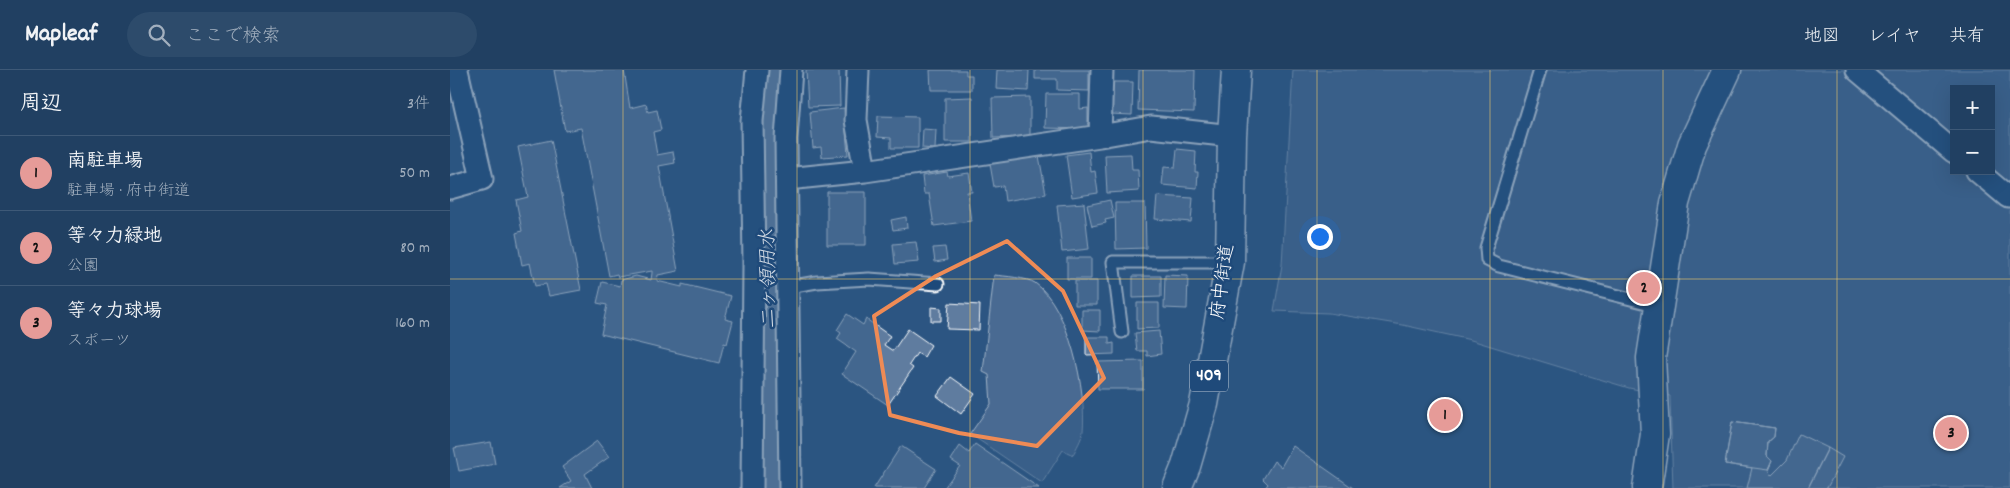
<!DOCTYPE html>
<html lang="ja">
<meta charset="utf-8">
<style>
:root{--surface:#214062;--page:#2d4b6b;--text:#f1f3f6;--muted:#a2afbe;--line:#3e5977;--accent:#e69b98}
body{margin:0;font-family:Dekko,"Klee One",sans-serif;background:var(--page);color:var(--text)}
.controls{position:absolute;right:15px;top:15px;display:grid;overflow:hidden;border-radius:0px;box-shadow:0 5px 20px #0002}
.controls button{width:45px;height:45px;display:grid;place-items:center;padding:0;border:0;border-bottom:1px solid var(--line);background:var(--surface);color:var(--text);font:25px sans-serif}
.you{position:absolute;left:869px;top:166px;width:18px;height:18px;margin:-12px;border:4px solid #fff;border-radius:50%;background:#1a73e8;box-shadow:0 0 0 8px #1a73e833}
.badge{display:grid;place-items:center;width:32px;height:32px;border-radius:50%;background:var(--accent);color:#111;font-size:16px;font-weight:700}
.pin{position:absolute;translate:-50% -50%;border:2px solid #fff;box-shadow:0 1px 5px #0006}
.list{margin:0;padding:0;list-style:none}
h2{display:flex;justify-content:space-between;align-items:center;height:65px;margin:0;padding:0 20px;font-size:21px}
h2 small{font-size:16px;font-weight:400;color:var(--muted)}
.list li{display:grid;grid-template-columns:32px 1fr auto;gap:15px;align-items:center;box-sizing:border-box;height:75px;padding:0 20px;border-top:1px solid var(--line)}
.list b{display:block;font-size:19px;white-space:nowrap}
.list p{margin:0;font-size:16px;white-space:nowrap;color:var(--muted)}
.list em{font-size:16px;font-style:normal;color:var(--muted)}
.icon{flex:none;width:28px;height:28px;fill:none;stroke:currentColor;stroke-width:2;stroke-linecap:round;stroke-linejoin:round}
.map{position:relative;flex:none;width:1560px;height:418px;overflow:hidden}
header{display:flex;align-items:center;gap:30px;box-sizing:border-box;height:70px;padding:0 25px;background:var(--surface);border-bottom:1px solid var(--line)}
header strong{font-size:24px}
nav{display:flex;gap:28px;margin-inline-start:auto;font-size:18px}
.search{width:350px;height:45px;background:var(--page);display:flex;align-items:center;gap:12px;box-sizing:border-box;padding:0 18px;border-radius:28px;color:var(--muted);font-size:19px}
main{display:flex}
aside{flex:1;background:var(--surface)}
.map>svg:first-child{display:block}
.green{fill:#486b92;stroke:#a4b5c8;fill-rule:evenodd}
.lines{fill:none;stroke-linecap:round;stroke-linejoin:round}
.river{stroke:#748fad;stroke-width:50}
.building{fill:#5e7c9f;stroke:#fff}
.lane-casing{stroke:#fff;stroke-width:15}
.street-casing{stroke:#fff;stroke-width:25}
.secondary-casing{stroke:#fff;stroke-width:31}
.highway-casing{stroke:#fff;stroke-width:31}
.lane{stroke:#1f4a7a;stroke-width:11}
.street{stroke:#1f4a7a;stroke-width:21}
.secondary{stroke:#1f4a7a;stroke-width:28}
.highway{stroke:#1f4a7a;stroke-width:28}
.marked{fill:none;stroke:#ef8b55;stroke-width:4;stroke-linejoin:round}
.grid{fill:none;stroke:#ffd166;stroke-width:1;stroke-opacity:0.55}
.labels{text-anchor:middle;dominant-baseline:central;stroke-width:5;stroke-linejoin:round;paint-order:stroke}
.shield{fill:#1f4a7a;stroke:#bcc9d7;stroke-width:1}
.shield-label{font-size:18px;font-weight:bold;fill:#fff}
.street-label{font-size:19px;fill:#fff;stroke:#1f4a7a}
.water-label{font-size:20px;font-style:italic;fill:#d5dde6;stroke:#1f4a7a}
</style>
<header>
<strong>Mapleaf</strong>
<div class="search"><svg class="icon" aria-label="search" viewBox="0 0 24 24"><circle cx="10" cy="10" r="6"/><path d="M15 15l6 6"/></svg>ここで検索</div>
<nav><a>地図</a><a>レイヤ</a><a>共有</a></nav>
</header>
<main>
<aside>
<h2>周辺<small>3件</small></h2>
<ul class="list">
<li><span class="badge">1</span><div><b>南駐車場</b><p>駐車場 · 府中街道</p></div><em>50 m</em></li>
<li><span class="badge">2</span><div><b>等々力緑地</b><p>公園</p></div><em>80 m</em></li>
<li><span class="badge">3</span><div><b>等々力球場</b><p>スポーツ</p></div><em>160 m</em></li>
</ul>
</aside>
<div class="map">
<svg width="1560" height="418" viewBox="0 0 1560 418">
<rect width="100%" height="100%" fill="#2c5582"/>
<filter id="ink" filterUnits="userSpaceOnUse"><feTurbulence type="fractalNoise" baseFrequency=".02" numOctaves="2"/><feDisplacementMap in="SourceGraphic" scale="10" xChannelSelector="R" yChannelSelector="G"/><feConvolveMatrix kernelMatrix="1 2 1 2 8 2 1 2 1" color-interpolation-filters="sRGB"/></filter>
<g filter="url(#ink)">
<path class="green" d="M843,0H1560V418H1223L1220,326L1179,318L1021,270L953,255L879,243L824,241L832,195ZM1504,19H1541V101H1504Z
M544,205C554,206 578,208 585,213C619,237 637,321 633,361C632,369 626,378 623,385L613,380L592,413L520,364L541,334L539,305L533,302Z"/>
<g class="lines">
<path class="river" d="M323,418L319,111L323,0"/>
</g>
<path class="building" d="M104,0H174L180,38L196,34L198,42L207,40L211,60L203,62L207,85L223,82L225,93L209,96L228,201L208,205L207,211L232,217V214L281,226L275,249L283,251L277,274L274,273L269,293L151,264L157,235L147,233L152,212L170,216L171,210L186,206L201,210L202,203V201L168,207L167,204L159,206L131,58L115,61Z
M356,0H389L390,36L358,37Z
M480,0H516V5H522V20H481Z
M547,0H579L578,21L546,19Z
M585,0H639V21L607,20V9H585Z
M689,0H745L744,42L688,40Z
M662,12H683L682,45L661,44Z
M596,24H630V39L638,38V59L595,58Z
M522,27V72H495V28Z
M580,27V67L543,68L542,28Z
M394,38L398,85L372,87L371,77L363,78L360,42Z
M428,46L468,47V78H441V68L427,67Z
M473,59L486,60L485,79L472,78Z
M101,70L131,220L99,226L96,214L85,216L80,193L72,195L66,163L72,161L66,130L78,127L68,77Z
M727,79L746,81L745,102H748L747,118L712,115L714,97L725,98Z
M639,82L641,102L645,101L648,123L622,127L616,85Z
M681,84L682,100H688L689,121L657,123L655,85Z
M589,86L596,124L555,131L553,116L544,117L540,94Z
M497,102L498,106L519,103L522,122H517L521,151L484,156L479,124H474L472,106Z
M377,122H416V175H377Z
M707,126L743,128L741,152L705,149Z
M660,130L664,148L655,150L656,153L642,156L637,135Z
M634,133L639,179L612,182L607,135Z
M665,133H695L696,178L666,179Z
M456,147L457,158L443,160L441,150Z
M466,172L469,192L445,194L443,174Z
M495,177L497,190L485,192L483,178Z
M617,188H641V209H617Z
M715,205L738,206L737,239L714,238Z
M683,206H711V227L683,228Z
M625,211H647V235H625Z
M499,233L530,235L529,260L497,259Z
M687,233H709V258L687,259Z
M481,237L491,238V251H481Z
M632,240H650V261L632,260Z
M397,244L413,255L416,249L440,266L434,275L443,281L458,259L481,275L474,287L467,283L459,295L463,298L438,335L392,304L406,282L387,269L391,263L387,260Z
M709,261L711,284L697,286V281H687L685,263Z
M636,267H659V274L664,273V284L636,285Z
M693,291V319H648L647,292Z
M501,307L525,324L511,344L487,326Z
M1282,352L1325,358L1324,367L1318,372L1317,386L1322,391L1318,400L1275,394Z
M1282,352L1325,358L1324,367L1318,372L1317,386L1322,391L1318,400L1321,406L1337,390L1349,364L1378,378L1358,418H1297L1302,398L1275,394Z
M147,371L159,387L135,404L142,418H110L121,411L112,397Z
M41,372L45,394L9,401L4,378Z
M525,374L589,418H494L510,396L501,390L510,376L519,383Z
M451,376L486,399L474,418H424Z
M843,376L903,418H815L818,414L813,409L824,391L831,397Z
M1378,378L1393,387L1377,418H1358Z"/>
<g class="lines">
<g class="lane-casing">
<path id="lane" d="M1090,0L1036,178L1037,190L1049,196L1209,236
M338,217L367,212L419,209L488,214
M672,262L663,192H780"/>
</g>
<g class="street-casing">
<path id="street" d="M408,0L406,50L415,101
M1407,0L1504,82
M650,66L652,0
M1527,101L1558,127L1560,125
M337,109L415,101L650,66L701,57L782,66
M0,118L32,109L7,0
M302,418L304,195L302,51L307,0
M340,418L336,69L341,0"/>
</g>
<g class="secondary-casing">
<path id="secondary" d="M1197,418L1205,364L1201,288L1225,133L1242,75L1277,0"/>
</g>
<g class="highway-casing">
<path id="highway" d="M727,418L736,396L754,334L780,192L782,66L786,0"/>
</g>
<use href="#lane" class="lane"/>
<use href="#street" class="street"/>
<use href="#secondary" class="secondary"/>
<use href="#highway" class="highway"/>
</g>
</g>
<path d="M0 0H1560V418H0ZM557,171L613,221L654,308L587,376L509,363L440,345L424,246L486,206Z" fill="#2c5582" fill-opacity=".55" fill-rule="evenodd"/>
<path class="marked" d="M557,171L613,221L654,308L587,376L509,363L440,345L424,246L486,206Z"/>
<path class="grid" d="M173,0V418M347,0V418M520,0V418M693,0V418M867,0V418M1040,0V418M1213,0V418M1387,0V418M0,209H1560"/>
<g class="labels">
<rect class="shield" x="740" y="290.5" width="38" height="31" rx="4"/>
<g class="shield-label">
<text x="759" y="306">409</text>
</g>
<g class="street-label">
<text transform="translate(774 212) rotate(-82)">府中街道</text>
</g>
<g class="water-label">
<text transform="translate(320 209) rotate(-91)">二ヶ領用水</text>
</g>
</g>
</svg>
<div class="controls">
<button>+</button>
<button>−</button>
</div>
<div class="you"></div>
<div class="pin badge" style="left:995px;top:345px">1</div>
<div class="pin badge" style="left:1194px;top:218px">2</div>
<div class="pin badge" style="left:1501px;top:363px">3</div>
</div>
</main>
